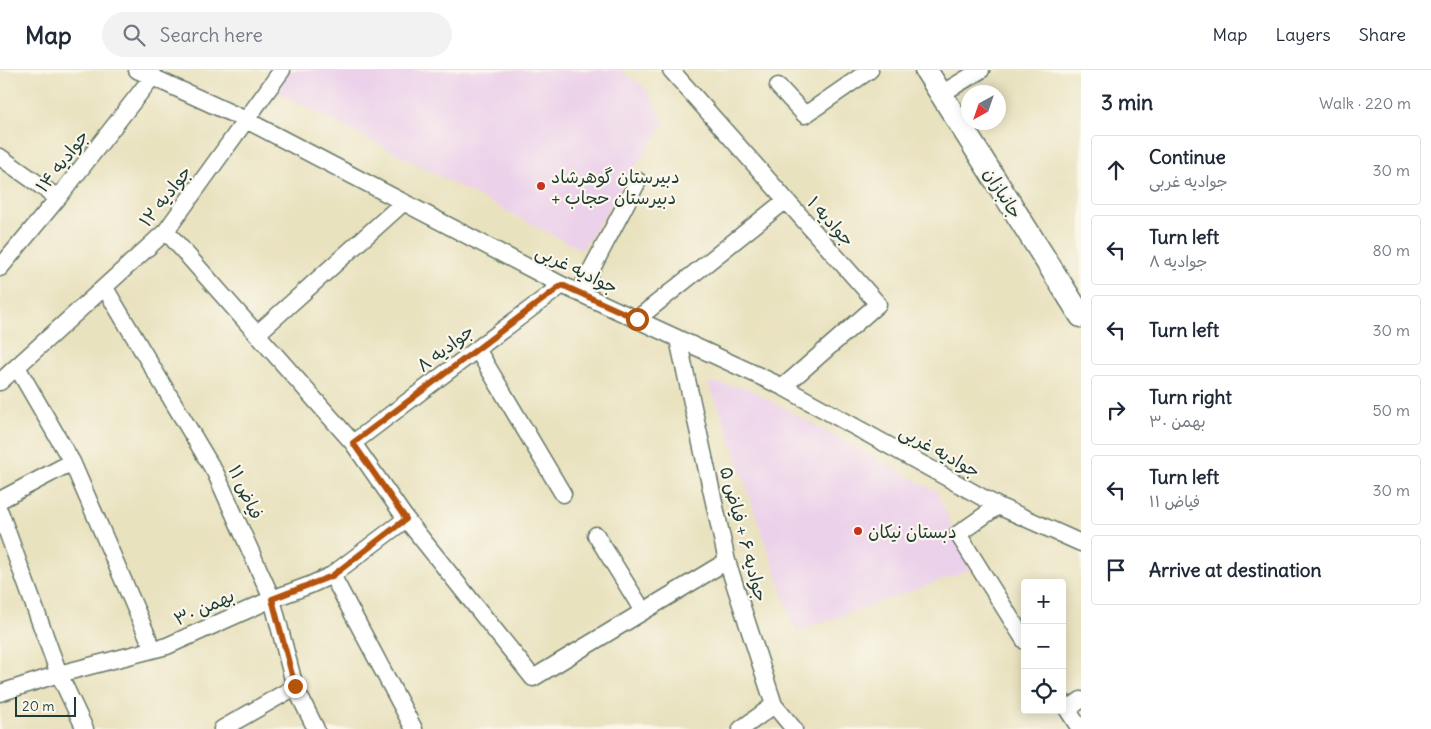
<!DOCTYPE html>
<meta charset="utf-8">
<style>
:root{--surface:#fff;--page:#f2f2f3;--text:#1f2937;--muted:#747a83;--line:#e0e1e3}
body{margin:0;font-family:Delius,"Playpen Sans Arabic",sans-serif;background:var(--page);color:var(--text)}
.controls{position:absolute;right:15px;bottom:15px;display:grid;overflow:hidden;border-radius:5px;box-shadow:0 2px 12px #0003}
.controls button{width:45px;height:45px;display:grid;place-items:center;padding:0;border:0;border-bottom:1px solid var(--line);background:var(--surface);color:var(--text);font:25px sans-serif}
.compass{position:absolute;left:961px;top:15px;width:45px;height:45px;border-radius:50%;background:var(--surface);box-shadow:0 2px 12px #0003;rotate:220deg}
.scale{position:absolute;left:15px;bottom:12px;width:61px;box-sizing:border-box;padding-left:5px;border:2px solid #1f3d34;border-top:0;font-size:14px;line-height:18px;white-space:nowrap;color:#1f3d34;-webkit-text-stroke:4px #fbf7ec;paint-order:stroke}
.stop{position:absolute;width:15px;height:15px;margin:-11px;border:4px solid #b45309;border-radius:50%;background:#fff}
.stop.end{background:#b45309;border-color:#fff;box-shadow:0 1px 5px #0008}
.list{margin:0;padding:0;list-style:none}
h2{display:flex;justify-content:space-between;align-items:center;height:65px;margin:0;padding:0 20px;font-size:21px}
h2 small{font-size:16px;font-weight:400;color:var(--muted)}
.list li{display:grid;grid-template-columns:32px 1fr auto;gap:15px;align-items:center;box-sizing:border-box;height:70px;margin:0 10px 10px;padding:0 10px;border:1px solid var(--line);border-radius:5px}
.list b{display:block;font-size:19px;white-space:nowrap}
.list p{margin:0;font-size:16px;white-space:nowrap;color:var(--muted)}
.list em{font-size:16px;font-style:normal;color:var(--muted)}
.icon{flex:none;width:28px;height:28px;fill:none;stroke:currentColor;stroke-width:2;stroke-linecap:round;stroke-linejoin:round}
.map{position:relative;flex:none;width:1081px;height:659px;overflow:hidden}
header{display:flex;align-items:center;gap:30px;box-sizing:border-box;height:70px;padding:0 25px;background:var(--surface);border-bottom:1px solid var(--line)}
header strong{font-size:24px}
nav{display:flex;gap:28px;margin-inline-start:auto;font-size:18px}
.search{width:350px;height:45px;background:var(--page);display:flex;align-items:center;gap:12px;box-sizing:border-box;padding:0 18px;border-radius:28px;color:var(--muted);font-size:19px}
main{display:flex}
aside{flex:1;background:var(--surface)}
.map>svg:first-child{display:block}
.built{fill:#ecd1ea}
.lines{fill:none;stroke-linecap:round;stroke-linejoin:round}
.street-casing{stroke:#667765;stroke-width:19}
.secondary-casing{stroke:#667765;stroke-width:25}
.street{stroke:#fff;stroke-width:16}
.secondary{stroke:#fff;stroke-width:22}
.route{stroke:#b45309;stroke-width:6}
.poi-dot{fill:#c8321e;stroke:#fbf7ec;stroke-width:2}
.labels{text-anchor:middle;dominant-baseline:central;stroke-width:4.5;stroke-linejoin:round;paint-order:stroke}
.street-label{font-size:18px;fill:#1f3d34;stroke:#fbf7ec}
.poi-label{font-size:18px;fill:#1f3d34;stroke:#fbf7ec;text-anchor:start}
</style>
<header>
<strong>Map</strong>
<div class="search"><svg class="icon" aria-label="search" viewBox="0 0 24 24"><circle cx="10" cy="10" r="6"/><path d="M15 15l6 6"/></svg>Search here</div>
<nav><a>Map</a><a>Layers</a><a>Share</a></nav>
</header>
<main>
<div class="map">
<svg width="1081" height="659" viewBox="0 0 1081 659">
<rect width="100%" height="100%" fill="#fbf7ec"/>
<filter id="ink" filterUnits="userSpaceOnUse"><feTurbulence type="fractalNoise" baseFrequency=".02" numOctaves="2"/><feDisplacementMap in="SourceGraphic" scale="10" xChannelSelector="R" yChannelSelector="G"/><feConvolveMatrix kernelMatrix="1 2 1 2 8 2 1 2 1" color-interpolation-filters="sRGB"/></filter>
<filter id="wash" filterUnits="userSpaceOnUse"><feTurbulence type="fractalNoise" baseFrequency=".0096" numOctaves="4" result="noise"/><feDisplacementMap in="SourceGraphic" scale="20" xChannelSelector="R" yChannelSelector="G"/><feGaussianBlur stdDeviation="1.12" result="paint"/><feColorMatrix in="noise" values="0 0 0 0 0 0 0 0 0 0 0 0 0 0 0 0 0 1.4 0 .05"/><feComposite in="paint" operator="in"/></filter>
<g filter="url(#wash)">
<rect width="100%" height="100%" fill="#e9e2bf"/>
<path class="built" d="M290,0H620L646,19L664,52L582,180L277,22Z
M707,312L747,318L937,422L970,500L796,562L720,339Z"/>
</g>
<g filter="url(#ink)">
<g class="lines">
<g class="street-casing">
<path id="street" d="M137,0L246,50L562,215L783,317L998,436L1081,473
M671,0L878,234L783,317
M778,16L805,45L870,0
M941,24L981,0
M0,87L58,128
M166,161L353,373L406,449L533,608L727,491
M0,198L58,128L153,6
M105,218L216,404L272,529L295,617L316,659
M579,223L638,111
M637,249L786,130
M257,264L404,132
M678,269L727,491L774,635L794,659
M477,279L563,424
M17,297L72,392L153,579
M0,312L166,161L282,0
M353,373L562,215
M0,430L72,392
M998,436L958,464L1025,571
M0,442L59,604L85,659
M596,465L643,541
M332,505L414,659
M0,623L59,604L167,576L272,529L310,515L332,505L406,449
M1062,631L1080,659
M1068,639L1081,630
M222,659L295,617
M741,659L774,635"/>
</g>
<g class="secondary-casing">
<path id="secondary" d="M926,0L1081,246"/>
</g>
<use href="#street" class="street"/>
<use href="#secondary" class="secondary"/>
</g>
</g>
<g class="lines" filter="url(#ink)">
<path class="route" d="M295,616L272,529L332,506L406,449L353,373L562,215L637,249"/>
</g>
<g class="poi-dot">
<circle cx="541" cy="116" r="5"/>
<circle cx="858" cy="461" r="5"/>
</g>
<g class="labels">
<g class="street-label">
<text transform="translate(62 91) rotate(-52)">جوادیه ۱۴</text>
<text transform="translate(1003 123) rotate(58)">جانبازان</text>
<text transform="translate(165 126) rotate(-52)">جوادیه ۱۲</text>
<text transform="translate(831 151) rotate(48)">جوادیه ۱</text>
<text transform="translate(577 199) rotate(26)">جوادیه غربی</text>
<text transform="translate(445 278) rotate(-37)">جوادیه ۸</text>
<text transform="translate(940 381) rotate(29)">جوادیه غربی</text>
<text transform="translate(246 422) rotate(65)">فیاض ۱۱</text>
<text transform="translate(744 464) rotate(75)">جوادیه ۶ + فیاض ۵</text>
<text transform="translate(204 537) rotate(-24)">بهمن ۳۰</text>
</g>
<g class="poi-label">
<text x="551" y="106">دبیرستان گوهرشاد<tspan x="551" dy="21">+ دبیرستان حجاب</tspan></text>
<text x="868" y="461">دبستان نیکان</text>
</g>
</g>
</svg>
<div class="controls">
<button>+</button>
<button>−</button>
<button><svg class="icon" aria-label="locate" viewBox="0 0 24 24"><circle cx="12" cy="12" r="6"/><path d="M12 2v4M12 18v4M2 12h4M18 12h4"/></svg></button>
</div>
<svg class="compass" viewBox="-18 -18 36 36"><path d="M0-13l5 13h-10z" fill="#e53935"/><path d="M0 13l5-13h-10z" fill="#747a83"/></svg>
<div class="scale">20 m</div>
<div class="stop" style="left:637px;top:249px"></div>
<div class="stop end" style="left:295px;top:616px"></div>
</div>
<aside>
<h2>3 min<small>Walk · 220 m</small></h2>
<ul class="list">
<li><svg class="icon" aria-label="ahead" viewBox="0 0 24 24"><path d="M12 20V5M6 11l6-6 6 6"/></svg><div><b>Continue</b><p>جوادیه غربی</p></div><em>30 m</em></li>
<li><svg class="icon" aria-label="left" viewBox="0 0 24 24"><path d="M17 20v-9H6M10 6l-5 5 5 5"/></svg><div><b>Turn left</b><p>جوادیه ۸</p></div><em>80 m</em></li>
<li><svg class="icon" aria-label="left" viewBox="0 0 24 24"><path d="M17 20v-9H6M10 6l-5 5 5 5"/></svg><div><b>Turn left</b></div><em>30 m</em></li>
<li><svg class="icon" aria-label="right" viewBox="0 0 24 24"><path d="M7 20v-9h11M14 6l5 5-5 5"/></svg><div><b>Turn right</b><p>بهمن ۳۰</p></div><em>50 m</em></li>
<li><svg class="icon" aria-label="left" viewBox="0 0 24 24"><path d="M17 20v-9H6M10 6l-5 5 5 5"/></svg><div><b>Turn left</b><p>فیاض ۱۱</p></div><em>30 m</em></li>
<li><svg class="icon" aria-label="arrive" viewBox="0 0 24 24"><path d="M6 21V4h12l-3 4 3 4H6"/></svg><div><b>Arrive at destination</b></div></li>
</ul>
</aside>
</main>
